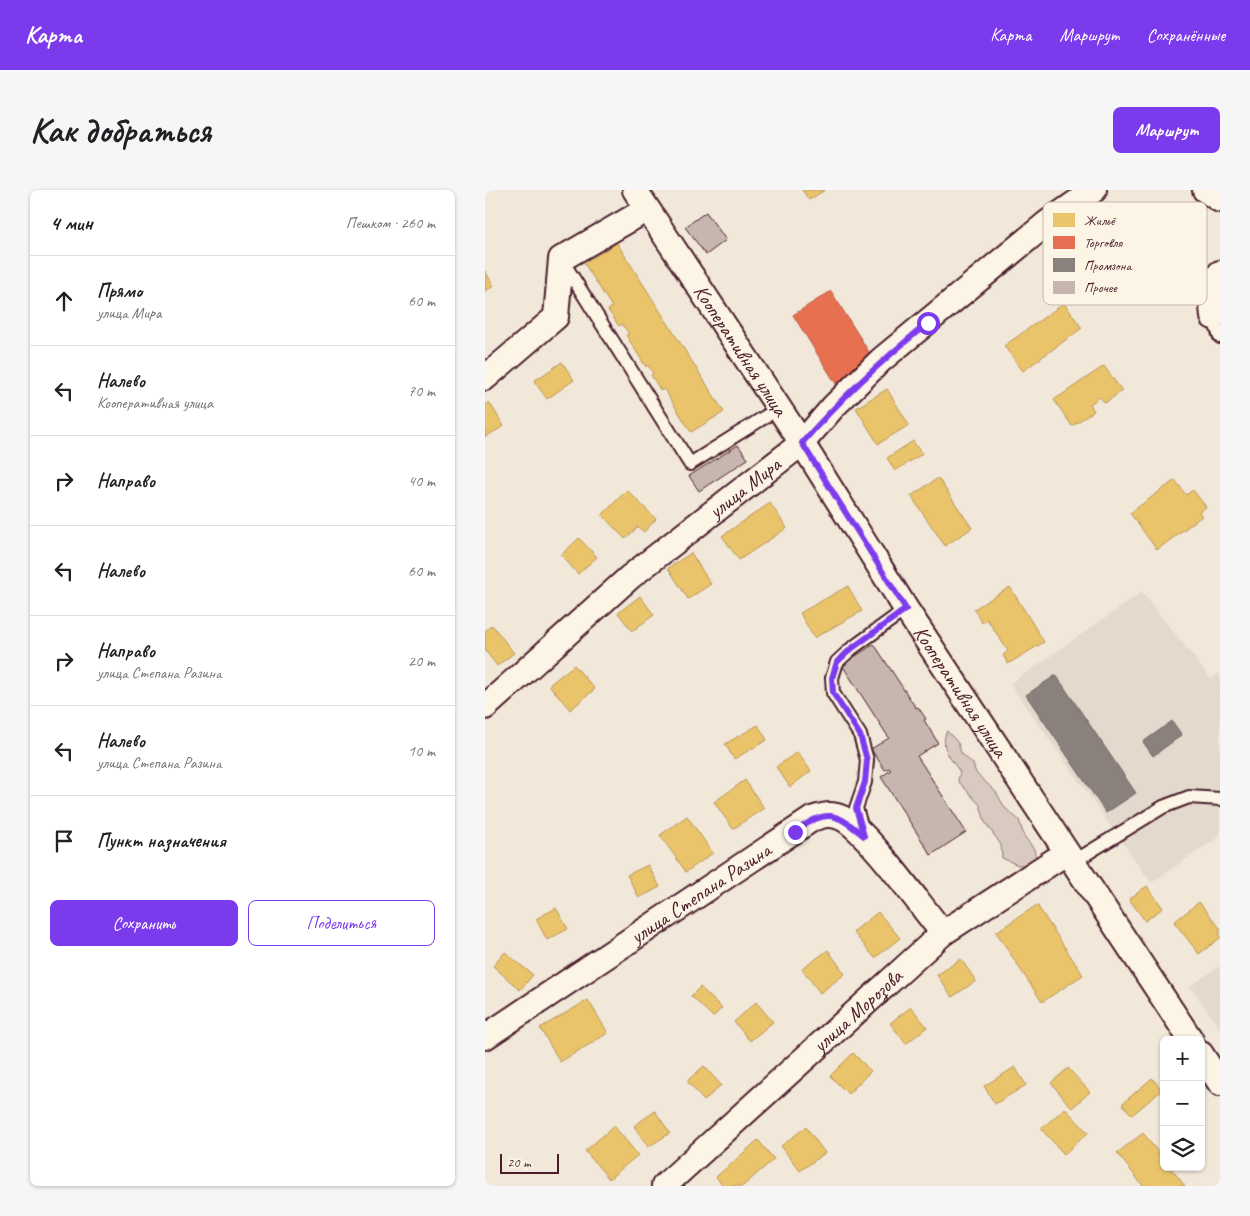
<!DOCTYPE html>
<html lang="ru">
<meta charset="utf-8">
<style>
:root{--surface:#fff;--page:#f6f6f6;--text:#202124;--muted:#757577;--line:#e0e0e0;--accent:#7c3aed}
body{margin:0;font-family:Caveat,sans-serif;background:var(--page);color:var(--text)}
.controls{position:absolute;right:15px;bottom:15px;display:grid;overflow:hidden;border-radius:8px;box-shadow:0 1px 4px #0004}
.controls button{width:45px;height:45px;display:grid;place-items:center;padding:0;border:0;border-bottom:1px solid var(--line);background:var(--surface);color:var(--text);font:25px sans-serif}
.scale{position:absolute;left:15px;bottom:12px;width:59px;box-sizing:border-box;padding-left:5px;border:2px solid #4a1f2b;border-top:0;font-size:14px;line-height:18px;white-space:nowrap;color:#4a1f2b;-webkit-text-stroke:4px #fcf5e5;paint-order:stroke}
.stop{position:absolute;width:15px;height:15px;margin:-11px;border:4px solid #7c3aed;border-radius:50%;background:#fff}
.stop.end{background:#7c3aed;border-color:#fff;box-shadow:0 1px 5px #0008}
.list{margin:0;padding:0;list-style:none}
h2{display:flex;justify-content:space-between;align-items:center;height:65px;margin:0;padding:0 20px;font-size:21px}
h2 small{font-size:16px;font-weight:400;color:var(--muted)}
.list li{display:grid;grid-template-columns:32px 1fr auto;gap:15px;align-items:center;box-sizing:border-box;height:90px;padding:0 20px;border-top:1px solid var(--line)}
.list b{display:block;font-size:19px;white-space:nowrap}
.list p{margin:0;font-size:16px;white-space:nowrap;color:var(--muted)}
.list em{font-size:16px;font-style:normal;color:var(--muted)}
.actions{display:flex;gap:10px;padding:15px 20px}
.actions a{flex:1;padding:11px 0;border:1px solid var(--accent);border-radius:8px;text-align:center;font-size:18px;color:var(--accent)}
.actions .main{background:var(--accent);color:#fff}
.icon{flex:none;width:28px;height:28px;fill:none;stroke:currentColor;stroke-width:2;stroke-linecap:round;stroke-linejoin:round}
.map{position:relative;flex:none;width:735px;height:996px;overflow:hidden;border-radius:8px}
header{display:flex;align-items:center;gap:30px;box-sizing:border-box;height:70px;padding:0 25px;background:var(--accent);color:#fff}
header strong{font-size:24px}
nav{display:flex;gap:28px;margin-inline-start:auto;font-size:18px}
.intro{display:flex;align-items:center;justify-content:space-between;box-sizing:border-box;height:120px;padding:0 30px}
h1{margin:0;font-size:35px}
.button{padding:12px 22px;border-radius:8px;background:var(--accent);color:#fff;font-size:18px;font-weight:700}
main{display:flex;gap:30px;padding:0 30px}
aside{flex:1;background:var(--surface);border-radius:8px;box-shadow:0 1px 4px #0004}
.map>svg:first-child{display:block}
.built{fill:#e4d9cd}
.green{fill:#d8cac0;stroke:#917476}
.homes{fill:#e9c46a;stroke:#b99257}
.shops{fill:#e76f51;stroke:#b85746}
.industry{fill:#8a817c;stroke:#776464}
.building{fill:#c7b6af;stroke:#4a1f2b}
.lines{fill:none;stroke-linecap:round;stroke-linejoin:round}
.lane-casing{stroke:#4a1f2b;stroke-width:16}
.street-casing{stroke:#4a1f2b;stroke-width:28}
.lane{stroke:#fcf5e5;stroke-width:12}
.street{stroke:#fcf5e5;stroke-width:24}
.route{stroke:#7c3aed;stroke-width:6}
.labels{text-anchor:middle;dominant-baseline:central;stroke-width:5;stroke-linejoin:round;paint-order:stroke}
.street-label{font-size:21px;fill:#4a1f2b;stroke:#fcf5e5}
.key{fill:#fcf5e5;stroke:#c7b5ad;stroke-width:1}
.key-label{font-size:14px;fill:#4a1f2b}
</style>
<header>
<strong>Карта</strong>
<nav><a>Карта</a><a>Маршрут</a><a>Сохранённые</a></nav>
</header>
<div class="intro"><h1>Как добраться</h1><a class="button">Маршрут</a></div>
<main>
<aside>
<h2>4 мин<small>Пешком · 260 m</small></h2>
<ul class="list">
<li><svg class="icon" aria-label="ahead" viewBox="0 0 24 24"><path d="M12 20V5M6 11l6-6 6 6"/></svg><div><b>Прямо</b><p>улица Мира</p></div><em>60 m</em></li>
<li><svg class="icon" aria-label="left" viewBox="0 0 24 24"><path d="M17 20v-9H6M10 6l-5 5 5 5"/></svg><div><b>Налево</b><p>Кооперативная улица</p></div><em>70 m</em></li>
<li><svg class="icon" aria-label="right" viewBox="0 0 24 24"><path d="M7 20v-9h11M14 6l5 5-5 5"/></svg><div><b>Направо</b></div><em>40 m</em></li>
<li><svg class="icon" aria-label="left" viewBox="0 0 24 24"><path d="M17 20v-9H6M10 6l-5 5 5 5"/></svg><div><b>Налево</b></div><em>60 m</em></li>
<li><svg class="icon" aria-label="right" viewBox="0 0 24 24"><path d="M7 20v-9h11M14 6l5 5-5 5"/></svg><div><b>Направо</b><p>улица Степана Разина</p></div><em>20 m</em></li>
<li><svg class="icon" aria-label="left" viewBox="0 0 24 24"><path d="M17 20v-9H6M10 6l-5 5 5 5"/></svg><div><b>Налево</b><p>улица Степана Разина</p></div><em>10 m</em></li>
<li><svg class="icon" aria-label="arrive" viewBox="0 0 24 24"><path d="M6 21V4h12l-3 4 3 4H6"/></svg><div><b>Пункт назначения</b></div></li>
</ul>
<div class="actions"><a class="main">Сохранить</a><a>Поделиться</a></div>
</aside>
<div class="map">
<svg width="735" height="996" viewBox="0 0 735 996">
<rect width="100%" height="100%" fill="#f1e8da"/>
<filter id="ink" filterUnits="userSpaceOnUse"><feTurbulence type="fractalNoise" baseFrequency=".02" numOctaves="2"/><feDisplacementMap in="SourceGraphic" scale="10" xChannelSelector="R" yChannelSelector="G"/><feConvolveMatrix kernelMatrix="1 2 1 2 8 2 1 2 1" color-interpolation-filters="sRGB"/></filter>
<g filter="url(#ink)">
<path class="built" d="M657,402L726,489L735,483V646L666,693L525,494Z
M735,776V839L705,796Z"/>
<path class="green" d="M462,541L473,553L476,563L488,574L491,583L511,602L520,618L534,630L539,646L549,659L551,668L544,675H533L517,668L516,655L500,632L495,615L473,591L475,582C466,569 454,557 462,541Z"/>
<path class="homes" d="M317,0H340L324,10Z
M132,53L239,222L206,242L179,199L176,201L166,185L168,183L163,175L161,177L141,145L144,144L137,134L134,136L123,120L127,117L99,73Z
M0,81L9,96L0,101Z
M579,113L597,138L538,181L519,156Z
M77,172L89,190L62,209L49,191Z
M619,176L637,201L620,213L615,207L605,214L609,221L587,236L569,210Z
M402,199L424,235L393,254L371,218Z
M4,212L19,236L0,247V215Z
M428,251L437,264L410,281L402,268Z
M453,288L487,338L460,356L426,306Z
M690,290L701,305L708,300L721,317L714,322L717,326L672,360L645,323Z
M142,300L171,329L159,342L153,337L140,349L117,325Z
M285,313L302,338L254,370L237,346Z
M94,348L112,367L93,384L76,365Z
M206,363L226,394L203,409L183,378Z
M363,396L377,421L329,448L315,423Z
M525,397L559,452L523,474L518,465L523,461L502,429L497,433L489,419Z
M155,406L169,425L147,441L133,423Z
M7,435L29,463L12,476L0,460V441Z
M89,475L110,499L85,520L64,495Z
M273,535L282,550L249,569L240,554Z
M312,562L326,581L305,597L291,577Z
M260,590L279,618L248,639L229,612Z
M202,626L228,663L201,682L175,645Z
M163,675L175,697L154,708L142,685Z
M662,696L678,718L660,731L644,709Z
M714,712L735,738V748L714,764L689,732Z
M552,715L598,785L557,812L511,742Z
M71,718L83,739L62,750L51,729Z
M393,722L415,748L390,768L368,742Z
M343,760L360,784L335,803L317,779Z
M20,762L48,785L35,800L8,776Z
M476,769L491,791L467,807L452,785Z
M215,797L237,818L228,827L206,806Z
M103,810L123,843L75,872L55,838Z
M271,812L288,832L265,851L249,832Z
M426,817L442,837L421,854L405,833Z
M368,863L386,881L363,904L345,886Z
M219,876L236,895L219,911L202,891Z
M530,877L541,895L510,914L499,896Z
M583,878L605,902L587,918L566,893Z
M667,888L677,900L647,925L637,914Z
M580,918L603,943L579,964L556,939Z
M170,921L185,943L163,957L149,936Z
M129,936L153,965L124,989L100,961Z
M321,937L340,963L315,981L296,956Z
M658,943L679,970V977H685L700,996H658L632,963Z
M273,950L289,969L258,996H238L231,987Z"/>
<path class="shops" d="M346,101L389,170L351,194L308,125Z"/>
<path class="industry" d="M571,485L651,603L621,623L541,505Z
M687,531L697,545L668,566L658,552Z"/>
<path class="building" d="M221,22L241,50L221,65L200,37Z
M253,255L263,269L214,301L204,286Z
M389,454L431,518L433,517L441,529L439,530L453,553L432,566L481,642L446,665L396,587L406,580L404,578L400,580L386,559L404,548L357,475Z"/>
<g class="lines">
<g class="lane-casing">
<path id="lane" d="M78,72L205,274L294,218
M728,127L735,147
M378,642L371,618L380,592L382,570L375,545L348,503L347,488L352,472L366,459L421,419
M588,672L678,617L704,607L735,609"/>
</g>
<g class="street-casing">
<g id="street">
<path id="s1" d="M150,0L317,253L421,419L706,850"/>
<path d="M720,0L735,10"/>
<path d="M728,127L725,95L735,83"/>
<path d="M0,188L71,127L76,69L161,20"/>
<path id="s2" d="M0,517L145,387L317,253L349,216L396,170L562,33L609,0"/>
<path id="s3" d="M0,847L327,629C338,625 346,623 357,628C382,640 437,718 458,743"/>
<path d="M716,864L735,893"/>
<path id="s4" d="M179,996L458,743L581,663"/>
</g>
</g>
<use href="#lane" class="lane"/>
<use href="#street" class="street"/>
</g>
</g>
<g class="lines" filter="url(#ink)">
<path class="route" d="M310,642C342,618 350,622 379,646L371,618L380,592L382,570L375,545L348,503L347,488L352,472L366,459L421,419L317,253C356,208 397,170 443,133"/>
</g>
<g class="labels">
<g class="street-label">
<text stroke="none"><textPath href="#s1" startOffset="192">Кооперативная улица</textPath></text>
<text stroke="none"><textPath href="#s2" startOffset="340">улица Мира</textPath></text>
<text stroke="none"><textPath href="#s1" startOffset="598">Кооперативная улица</textPath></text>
<text stroke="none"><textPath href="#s3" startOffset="259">улица Степана Разина</textPath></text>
<text stroke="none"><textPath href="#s4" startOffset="261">улица Морозова</textPath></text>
</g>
</g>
<rect x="558" y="12" width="164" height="103" rx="8" class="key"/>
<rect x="568" y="23" width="22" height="14" fill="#e9c46a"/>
<rect x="568" y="46" width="22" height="13" fill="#e76f51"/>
<rect x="568" y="68" width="22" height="14" fill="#8a817c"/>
<rect x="568" y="91" width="22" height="13" fill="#c7b6af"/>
<g class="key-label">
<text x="599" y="35">Жильё</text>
<text x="599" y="57">Торговля</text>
<text x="599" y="80">Промзона</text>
<text x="599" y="102">Прочее</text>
</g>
</svg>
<div class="controls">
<button>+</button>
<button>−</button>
<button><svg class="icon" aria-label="layers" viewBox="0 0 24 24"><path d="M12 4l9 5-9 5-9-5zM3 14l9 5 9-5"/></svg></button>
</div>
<div class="scale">20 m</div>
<div class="stop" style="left:443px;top:133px"></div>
<div class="stop end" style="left:310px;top:642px"></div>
</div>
</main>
